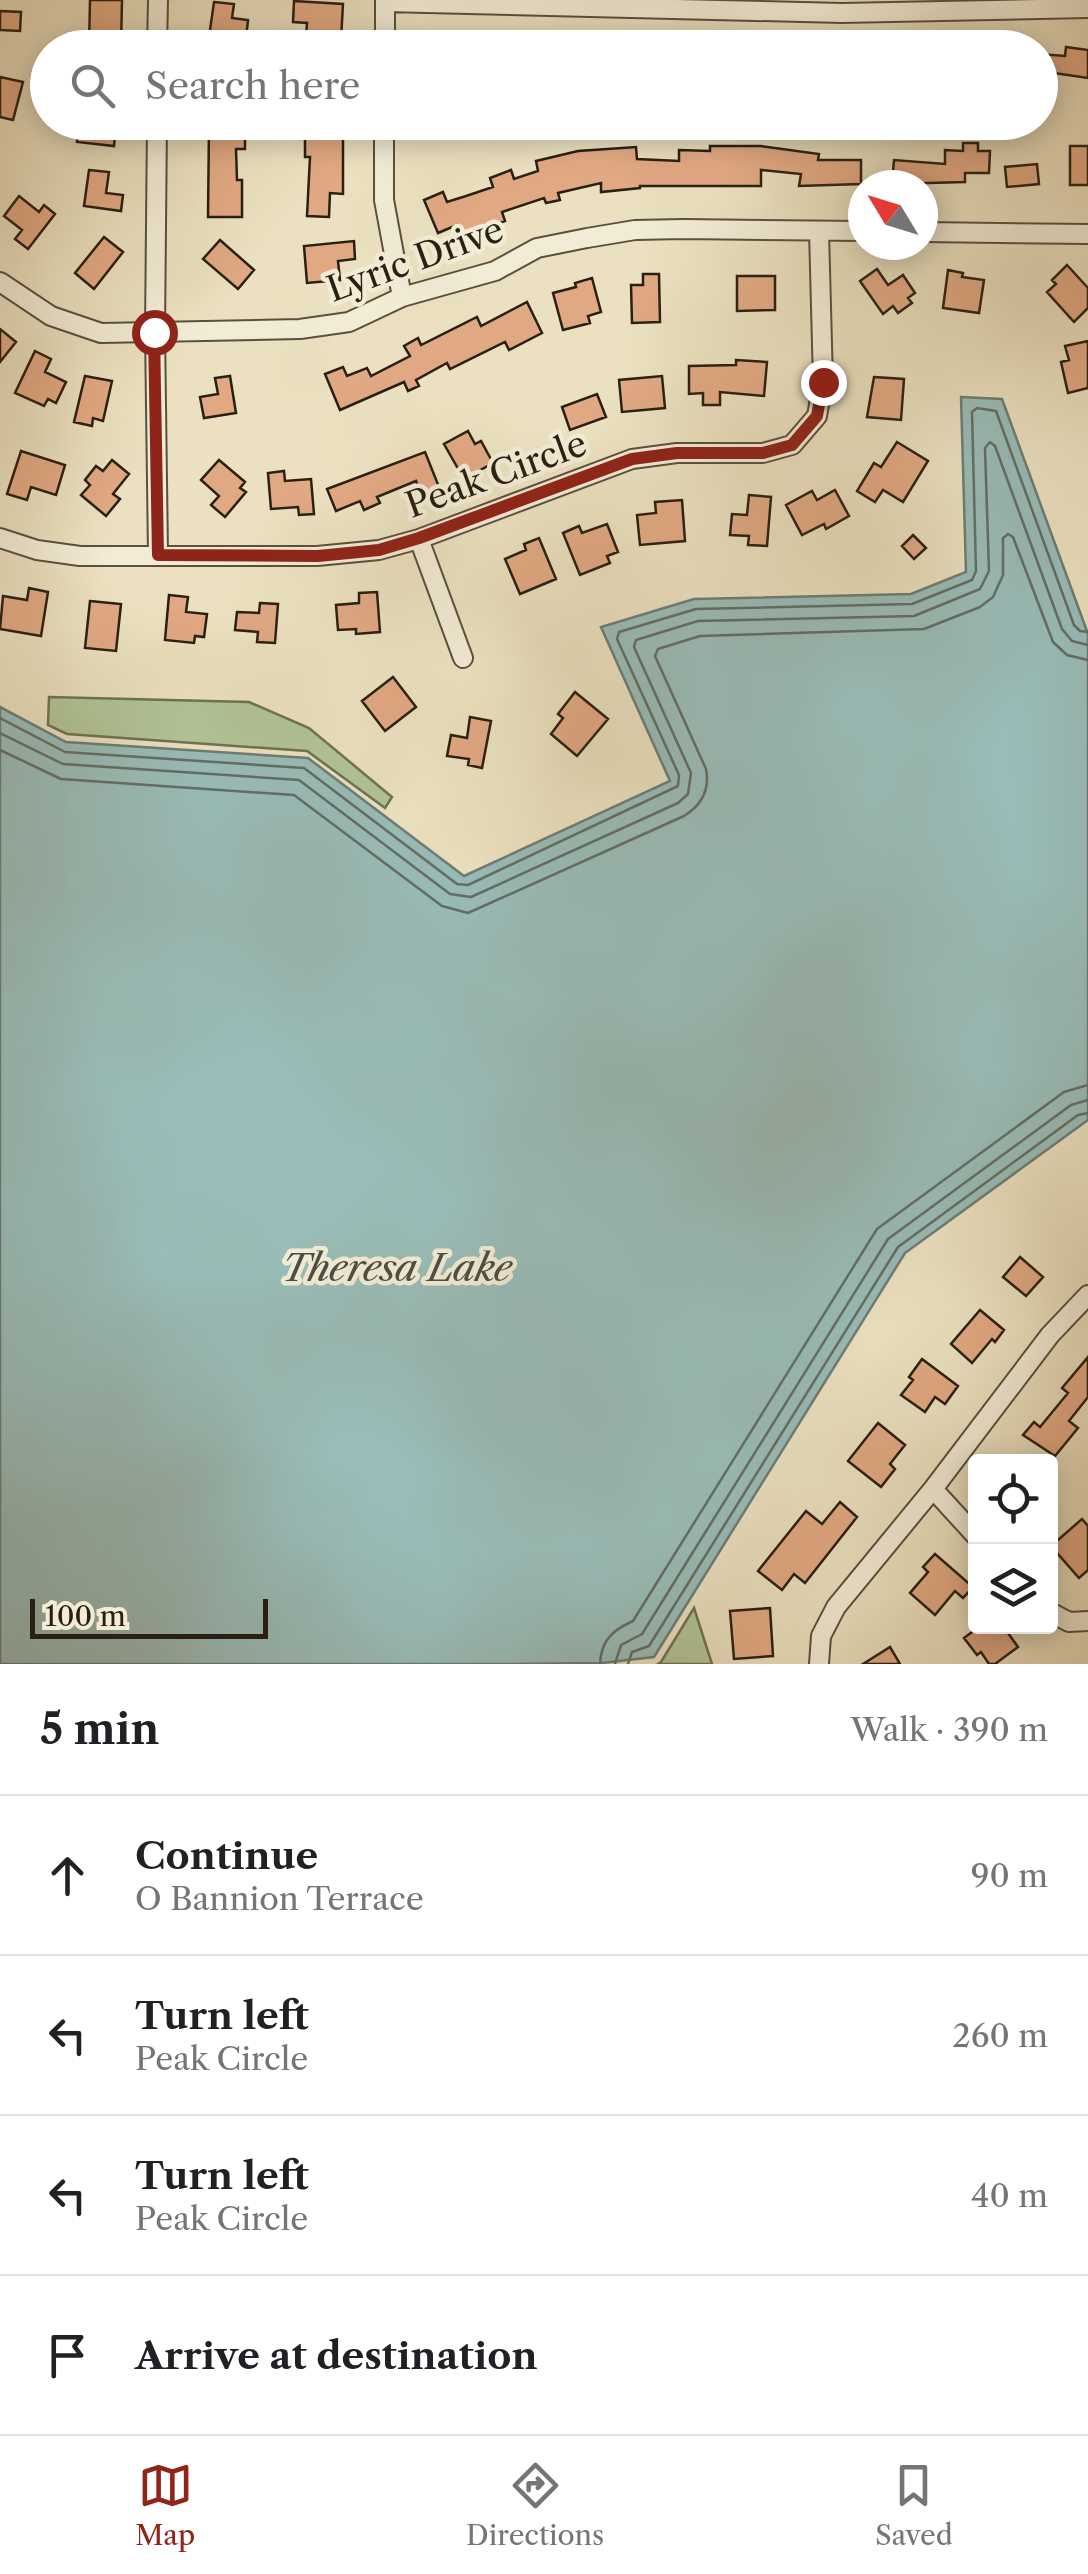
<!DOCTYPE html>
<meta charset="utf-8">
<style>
:root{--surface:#fff;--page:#f6f6f6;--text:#202124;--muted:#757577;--line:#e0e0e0;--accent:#8f2418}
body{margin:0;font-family:"Libre Caslon Text",serif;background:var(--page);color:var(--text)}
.controls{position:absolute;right:30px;bottom:30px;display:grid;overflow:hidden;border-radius:10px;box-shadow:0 5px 25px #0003}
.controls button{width:90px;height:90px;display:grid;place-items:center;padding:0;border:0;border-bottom:2px solid var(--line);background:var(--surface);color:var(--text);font:50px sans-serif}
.compass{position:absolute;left:848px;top:170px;width:90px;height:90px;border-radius:50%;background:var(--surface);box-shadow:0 5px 25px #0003;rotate:308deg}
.scale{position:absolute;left:30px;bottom:25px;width:238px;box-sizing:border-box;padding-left:10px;border:5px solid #291f12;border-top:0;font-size:28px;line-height:35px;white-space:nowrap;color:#291f12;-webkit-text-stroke:8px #f2ecd6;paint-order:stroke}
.stop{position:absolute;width:30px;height:30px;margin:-22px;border:8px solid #8f2418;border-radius:50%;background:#fff}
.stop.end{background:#8f2418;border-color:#fff;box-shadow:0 2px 10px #0008}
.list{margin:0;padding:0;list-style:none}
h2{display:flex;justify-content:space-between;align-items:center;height:130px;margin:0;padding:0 40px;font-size:42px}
h2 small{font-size:32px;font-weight:400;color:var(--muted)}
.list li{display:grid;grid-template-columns:65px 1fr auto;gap:30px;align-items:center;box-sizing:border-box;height:160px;padding:0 40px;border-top:2px solid var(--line)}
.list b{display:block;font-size:38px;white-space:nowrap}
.list p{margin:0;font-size:32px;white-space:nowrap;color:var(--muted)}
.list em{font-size:32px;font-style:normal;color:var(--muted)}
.icon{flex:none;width:55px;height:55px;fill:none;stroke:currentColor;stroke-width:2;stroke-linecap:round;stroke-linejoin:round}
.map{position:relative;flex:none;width:1088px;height:1664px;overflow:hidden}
.search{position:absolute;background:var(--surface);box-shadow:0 5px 25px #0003;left:30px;right:30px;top:30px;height:110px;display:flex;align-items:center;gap:25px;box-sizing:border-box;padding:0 35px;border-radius:55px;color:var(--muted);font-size:38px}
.sheet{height:770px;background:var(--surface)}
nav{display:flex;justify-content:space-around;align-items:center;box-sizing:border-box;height:140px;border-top:2px solid var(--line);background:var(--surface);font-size:28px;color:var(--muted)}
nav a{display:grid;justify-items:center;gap:5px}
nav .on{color:var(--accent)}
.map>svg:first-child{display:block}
.green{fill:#b1c497;stroke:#6d7254;stroke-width:2.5}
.water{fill:#99bcb8;stroke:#6c7d76;stroke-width:2.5}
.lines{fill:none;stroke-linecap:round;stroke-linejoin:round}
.shore{stroke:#616e65;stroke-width:2.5}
.building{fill:#e1a983;stroke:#291f12;stroke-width:2.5}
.street-casing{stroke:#5a503e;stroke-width:22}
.street{stroke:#f2ecd6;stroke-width:18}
.route{stroke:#8f2418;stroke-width:12}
.labels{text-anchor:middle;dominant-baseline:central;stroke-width:9;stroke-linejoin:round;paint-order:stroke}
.street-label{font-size:35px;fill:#291f12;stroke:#f2ecd6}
.water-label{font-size:38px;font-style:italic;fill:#4b4e44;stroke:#f2ecd6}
</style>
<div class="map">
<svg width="1088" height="1664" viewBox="0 0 1088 1664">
<rect width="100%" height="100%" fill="#ebe1c0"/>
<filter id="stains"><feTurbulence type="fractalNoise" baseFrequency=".002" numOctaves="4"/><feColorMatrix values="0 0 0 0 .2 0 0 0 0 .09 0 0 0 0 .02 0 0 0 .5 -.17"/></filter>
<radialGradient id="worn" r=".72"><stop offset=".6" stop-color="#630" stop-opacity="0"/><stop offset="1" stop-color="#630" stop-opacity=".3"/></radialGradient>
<path class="green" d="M49,697L249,702L309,728L392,797L385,808L307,751L67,734L48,725Z
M694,1608L712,1664H658L661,1662Z"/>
<path class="water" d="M961,397L1002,399L1088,634V1120L905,1253L654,1657L602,1663L509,1664H0V707L66,742L308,758L464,876L670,781L601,627L694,599L911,594L966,572Z"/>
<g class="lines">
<path class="shore" d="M0,718L65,752L304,768L457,884L468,885L678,786L679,775L617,639L619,632L696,609L912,604L972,580L976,571L972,412L977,408L996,411L1074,625L1080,631L1088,632
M0,733L63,764L299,780L450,894L471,897L678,803L688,794L691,773L634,647L636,640L698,621L914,616L980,589L989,571L985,448L990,442L995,446L1062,629L1072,641L1088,645
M0,750L61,779L294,795L442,906L468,913L684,816C702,805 710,790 706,769L655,656L658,649L700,636L924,629L980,607L993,597L1003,575V538L1008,534L1013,537L1053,642L1067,655L1088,660
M600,1664C601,1640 613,1630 633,1621L877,1229L1064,1092L1088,1085
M615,1664L621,1645L642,1634L888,1239L1071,1105L1088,1100
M628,1664L632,1652L649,1646L898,1247L1078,1115L1088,1113"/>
</g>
<path class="building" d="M90,0H122L121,48H89Z
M294,1L343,4L341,40L306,38L307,23L293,22Z
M214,2L234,4L232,18L248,20L245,48L208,44Z
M0,11L21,12L20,31L0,30Z
M1066,47L1088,50V78L1040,71V54L1065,56Z
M0,77L23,82L13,120L0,117Z
M78,122H107V126L116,127L114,146L77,142Z
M309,122H343V194L330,193L329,217L307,216L310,157H305V134H308Z
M235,125L236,135H245V149H236L237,180H242V217H208L209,126Z
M963,143H978V151H990L989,173H965V182L892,184L894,160L945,164V150L963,151Z
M710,146H761L819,154L818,160H861V184L799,186L801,174L761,170V186H640V188L601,192V183L558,193L560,200L546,203L544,198L502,212L505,221L462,237L457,225L438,233L424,200L443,192L447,202L466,196L493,187L490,178L511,170L514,179L538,171L536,161L578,151L636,147L637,159L679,161V150L710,151Z
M1070,146H1088V185H1070Z
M1037,164L1039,184L1007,187L1005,167Z
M89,170L109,172L106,193L123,195L121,211L84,206Z
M19,196L39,212L44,205L55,214L28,249L15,239L22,230L4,216Z
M104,237L123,252L94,289L75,273Z
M220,240L254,270L238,289L203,259Z
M354,241L355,259L338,261L340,280L307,283L304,246Z
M1067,265L1088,288V308L1074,322L1047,292L1056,284L1052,280Z
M877,269L888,285L903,275L915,293L908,298L912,303L898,313L893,306L883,314L860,281Z
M948,270L963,273L962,277L984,280L979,313L943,308Z
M643,274H659L660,322L632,323L631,285H643Z
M737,276H775V310L737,311Z
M592,278L601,312L588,316L590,323L563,330L553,293L576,287L575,283Z
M527,302L542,333L509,350L505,342L450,369L447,363L416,380L419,386L408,391L404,382L340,410L325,374L343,367L347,376L367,368L371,376L410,356L404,346L418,338L421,345L477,317L481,326Z
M0,329L16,342L0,362Z
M1088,341V388L1068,393L1061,362L1069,360L1065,346Z
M35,351L51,359L45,372L66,382L56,403L48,399L44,406L15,393Z
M736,360L767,362L764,396L720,392V405H703V393L689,394V366L736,365Z
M85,376L112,381L103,421L93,418L92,426L74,422Z
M230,376L236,413L204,418L200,397L218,394L215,378Z
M662,376L665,408L622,412L619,380Z
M874,377L904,379L901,420L867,417Z
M597,394L606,417L570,430L562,407Z
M468,431L475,444L481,441L493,463L464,479L444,444Z
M897,442L928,461L903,502L883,490L875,502L857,491L874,463L881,467Z
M21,451L65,465L56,495L31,487L27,500L7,494Z
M425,452L439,487L421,494L416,481L377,497L380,503L364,510L360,501L336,511L327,489Z
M112,460L129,474L113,494L120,499L106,516L81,495L90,485L85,480L96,466L103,471Z
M219,460L245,482L240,488L246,492L225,517L211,505L219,496L201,480Z
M284,471L285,481L311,479L314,514L299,515L298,507L271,509L268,473Z
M835,490L849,516L826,529L824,524L802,535L786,505L812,491L817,500Z
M749,495L771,497L767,546L748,545L749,536L730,535L732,514L747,515Z
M682,500L685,541L640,545L637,515L656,513L655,502Z
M607,524L618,552L607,556L610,563L580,575L563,533L579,526L582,533Z
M913,535L926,548L914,559L902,546Z
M539,538L556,579L520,594L505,559L526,550L524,544Z
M29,588L48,592L41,636L0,629L3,596L27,600Z
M377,592L380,632L356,634V629L338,630L336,605L359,603V593Z
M169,595L188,597L186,612L207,614L204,637L195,636L194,643L165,640Z
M90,601L121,604L116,651L85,648Z
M260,603L278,604L275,643L257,642L258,632L235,630L237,612L259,613Z
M393,677L416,707L385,731L362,701Z
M575,692L608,719L577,756L551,734L563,718L558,714Z
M470,717L491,721L482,768L468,765L469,759L447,756L451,735L467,738Z
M1020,1257L1043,1277L1026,1296L1003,1277Z
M980,1310L1004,1330L995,1342L992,1339L972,1363L951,1344Z
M1088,1357V1397L1069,1421L1078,1428L1055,1456L1023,1435L1034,1422L1040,1427L1068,1393L1062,1388Z
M922,1359L958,1386L945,1404L935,1397L925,1412L901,1395L913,1380L909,1377Z
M878,1423L905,1445L890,1464L895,1469L881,1487L848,1461Z
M840,1502L857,1517L805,1583L794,1574L782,1590L758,1571L806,1511L822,1524Z
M1082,1519L1088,1526V1570L1079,1578L1051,1546Z
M935,1554L973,1587L963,1598L955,1591L935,1615L910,1593L928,1572L923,1567Z
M770,1608L773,1656L734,1659L730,1611Z
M980,1626H1003L1018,1647L995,1664H989L981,1652L977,1655L964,1638Z
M890,1647L900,1664H863Z"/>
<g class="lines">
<g class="street-casing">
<path id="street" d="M385,2L842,13L1088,8
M157,48L158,0
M385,48V0
M157,122L155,331L158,555
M384,122V200L402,297
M923,232L1088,234
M0,282L51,316L101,333L300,329L349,322L402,297L495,271L537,248L587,238L635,230L683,229L863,231
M0,538L37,550L80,556H317L379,550L419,539L632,459L677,453H763L792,445L817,416L823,382L819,231
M419,539L463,658
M933,1489L976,1536
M1050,1612L1069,1622L1088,1621
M819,1664L821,1636L836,1607L933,1489L1050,1335L1088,1295"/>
</g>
<use href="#street" class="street"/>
</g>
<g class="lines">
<path class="route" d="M154,332L158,555L318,556L379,550L419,538L632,459L677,453H763L792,445L817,416L823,382"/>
</g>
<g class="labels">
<g class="street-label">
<text transform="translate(415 259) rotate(-20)">Lyric Drive</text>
<text transform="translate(496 474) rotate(-20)">Peak Circle</text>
</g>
<g class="water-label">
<text x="397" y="1267">Theresa Lake</text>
</g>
</g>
<rect width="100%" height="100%" filter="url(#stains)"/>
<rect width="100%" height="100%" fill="url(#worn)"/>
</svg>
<div class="controls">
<button><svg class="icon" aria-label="locate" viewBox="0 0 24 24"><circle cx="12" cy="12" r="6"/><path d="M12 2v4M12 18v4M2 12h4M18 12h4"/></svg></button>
<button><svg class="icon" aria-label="layers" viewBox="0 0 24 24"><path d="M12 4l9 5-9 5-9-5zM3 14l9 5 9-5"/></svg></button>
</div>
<svg class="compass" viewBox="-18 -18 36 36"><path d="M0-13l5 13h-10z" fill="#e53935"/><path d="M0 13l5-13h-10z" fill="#757577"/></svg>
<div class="scale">100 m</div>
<div class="stop" style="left:154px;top:332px"></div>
<div class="stop end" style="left:823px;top:382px"></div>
<div class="search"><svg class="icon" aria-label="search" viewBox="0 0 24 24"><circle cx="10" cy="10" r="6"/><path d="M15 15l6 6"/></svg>Search here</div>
</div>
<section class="sheet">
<h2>5 min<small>Walk · 390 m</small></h2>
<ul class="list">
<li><svg class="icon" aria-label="ahead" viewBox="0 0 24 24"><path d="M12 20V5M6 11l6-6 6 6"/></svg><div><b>Continue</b><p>O Bannion Terrace</p></div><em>90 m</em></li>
<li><svg class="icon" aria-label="left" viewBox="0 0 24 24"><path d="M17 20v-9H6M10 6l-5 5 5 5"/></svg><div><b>Turn left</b><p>Peak Circle</p></div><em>260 m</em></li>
<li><svg class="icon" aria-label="left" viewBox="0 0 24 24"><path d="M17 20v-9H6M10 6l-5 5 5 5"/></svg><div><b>Turn left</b><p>Peak Circle</p></div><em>40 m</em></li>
<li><svg class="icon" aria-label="arrive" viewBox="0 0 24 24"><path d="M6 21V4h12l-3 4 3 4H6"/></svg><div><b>Arrive at destination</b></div></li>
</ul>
</section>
<nav>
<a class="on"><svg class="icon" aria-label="map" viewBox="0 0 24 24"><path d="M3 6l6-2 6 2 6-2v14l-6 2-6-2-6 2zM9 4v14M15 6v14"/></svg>Map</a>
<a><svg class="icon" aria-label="directions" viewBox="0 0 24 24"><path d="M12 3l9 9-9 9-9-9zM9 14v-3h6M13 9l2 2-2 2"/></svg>Directions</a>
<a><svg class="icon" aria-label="saved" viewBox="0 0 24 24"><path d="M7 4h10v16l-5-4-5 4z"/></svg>Saved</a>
</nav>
